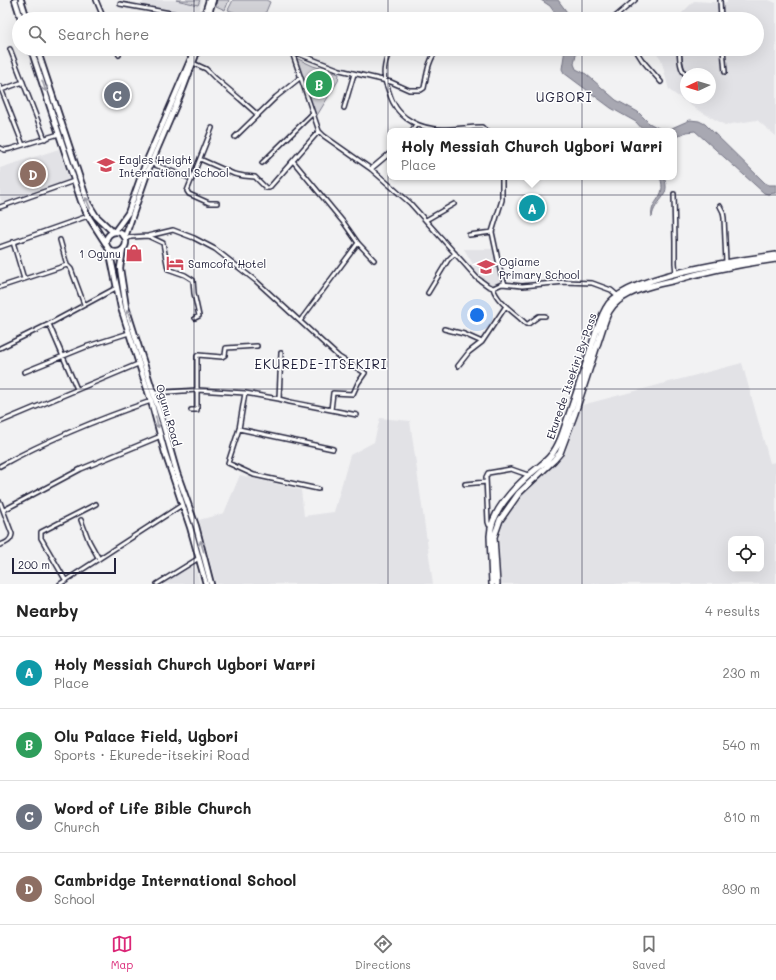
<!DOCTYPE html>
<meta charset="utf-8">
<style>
:root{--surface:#fff;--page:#f6f6f6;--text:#222;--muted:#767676;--line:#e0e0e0;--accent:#db2777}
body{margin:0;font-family:Mali,sans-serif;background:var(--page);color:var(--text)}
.controls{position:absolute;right:12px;bottom:12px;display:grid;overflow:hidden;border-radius:8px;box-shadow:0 4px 16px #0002}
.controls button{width:36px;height:36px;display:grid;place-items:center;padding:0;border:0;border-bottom:1px solid var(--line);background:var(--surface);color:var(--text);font:20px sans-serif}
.compass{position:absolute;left:680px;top:68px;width:36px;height:36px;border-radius:50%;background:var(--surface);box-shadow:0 4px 16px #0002;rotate:266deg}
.scale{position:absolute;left:12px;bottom:10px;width:104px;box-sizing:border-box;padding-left:4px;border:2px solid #22223b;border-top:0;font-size:11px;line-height:14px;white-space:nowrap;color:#22223b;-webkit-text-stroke:3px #fff;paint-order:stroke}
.you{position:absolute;left:477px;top:315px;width:14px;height:14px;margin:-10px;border:3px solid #fff;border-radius:50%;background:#1a73e8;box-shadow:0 0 0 6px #1a73e833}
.badge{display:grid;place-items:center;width:26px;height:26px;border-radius:50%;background:var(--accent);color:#fff;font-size:13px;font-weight:700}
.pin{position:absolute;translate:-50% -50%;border:2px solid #fff;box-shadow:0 1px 4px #0006}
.popup{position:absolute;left:387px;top:128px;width:290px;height:52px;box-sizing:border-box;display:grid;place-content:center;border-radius:8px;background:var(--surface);filter:drop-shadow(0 1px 3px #0005);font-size:13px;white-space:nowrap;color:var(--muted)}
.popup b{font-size:15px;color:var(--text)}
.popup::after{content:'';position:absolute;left:50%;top:100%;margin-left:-8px;border:8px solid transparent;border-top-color:var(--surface)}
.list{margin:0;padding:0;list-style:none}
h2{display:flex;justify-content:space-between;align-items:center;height:52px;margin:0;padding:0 16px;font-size:17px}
h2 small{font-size:13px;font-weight:400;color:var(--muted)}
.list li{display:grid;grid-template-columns:26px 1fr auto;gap:12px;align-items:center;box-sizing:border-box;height:72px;padding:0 16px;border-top:1px solid var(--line)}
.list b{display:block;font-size:15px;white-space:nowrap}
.list p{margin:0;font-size:13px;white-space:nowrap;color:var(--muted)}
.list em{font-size:13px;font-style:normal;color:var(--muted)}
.icon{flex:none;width:22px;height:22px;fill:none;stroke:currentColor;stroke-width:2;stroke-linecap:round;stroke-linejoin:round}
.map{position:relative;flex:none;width:776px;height:584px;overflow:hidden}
.search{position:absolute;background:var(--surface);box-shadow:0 4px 16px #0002;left:12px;right:12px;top:12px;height:44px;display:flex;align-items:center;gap:10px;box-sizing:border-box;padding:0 14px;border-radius:22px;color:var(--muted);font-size:15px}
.sheet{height:340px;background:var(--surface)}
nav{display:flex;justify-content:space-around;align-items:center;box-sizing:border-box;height:56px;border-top:1px solid var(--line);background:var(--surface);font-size:11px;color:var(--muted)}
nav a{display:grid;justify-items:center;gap:2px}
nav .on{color:var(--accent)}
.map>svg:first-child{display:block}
.built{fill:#e2e2e6;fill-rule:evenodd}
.green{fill:#d3d3d8;stroke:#7a7a8a}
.water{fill:#a8a8b2;stroke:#727282}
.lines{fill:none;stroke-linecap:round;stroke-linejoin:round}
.minor-casing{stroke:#22223b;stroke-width:6}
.secondary-casing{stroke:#22223b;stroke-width:8}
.primary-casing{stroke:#22223b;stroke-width:8}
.minor{stroke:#fff;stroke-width:3}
.secondary{stroke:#fff;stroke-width:4.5}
.primary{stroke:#fff;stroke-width:5}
.oneway{stroke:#9c9ca7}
.grid{fill:none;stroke:#22223b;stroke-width:1;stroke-opacity:0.55}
.labels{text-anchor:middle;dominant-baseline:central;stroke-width:3;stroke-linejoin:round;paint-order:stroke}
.poi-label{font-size:11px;fill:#22223b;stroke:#fff;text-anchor:start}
.street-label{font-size:11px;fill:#22223b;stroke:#fff}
.quarter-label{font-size:13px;letter-spacing:1px;fill:#22223b;stroke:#fff}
</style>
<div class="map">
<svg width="776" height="584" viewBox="0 0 776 584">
<rect width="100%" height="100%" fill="#f2f2f3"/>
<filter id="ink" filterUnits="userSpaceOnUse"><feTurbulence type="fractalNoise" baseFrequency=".025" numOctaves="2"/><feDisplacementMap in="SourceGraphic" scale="8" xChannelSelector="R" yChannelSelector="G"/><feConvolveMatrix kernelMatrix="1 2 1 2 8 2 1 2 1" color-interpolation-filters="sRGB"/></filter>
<g filter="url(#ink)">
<path class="built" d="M143,0H202L198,15L142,7Z
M727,0H769L776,3V136L757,120L725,125L696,109L669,90L661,59L654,49H757V19H648L650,17H678L694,1L727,3ZM686,74H710V98H686Z
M59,149L69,180L2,202L0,197V168Z
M464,249H494L502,280L500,283L488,286L481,275L477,277L472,272L474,266Z
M742,363L770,463L776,462V584H501L499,539L502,527L505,518L518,499L528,488L555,464L566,451L582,405ZM731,539H761V569H731Z
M380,418L410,421L433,584H216L199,520L224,513L240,475L301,490L304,516L334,512L350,455L374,442Z
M194,562L200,584H162Z"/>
<path class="green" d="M176,0H200L198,5Z
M217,0H229L225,10L216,6Z
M233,0H266L270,2L263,19H253L228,10Z
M294,57L313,66L339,74L338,81L316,117Z"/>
<path class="water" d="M541,0H558L572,19H559L550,6Z
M565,49H577L574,64L576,69L586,74L616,100L638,112L649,123L664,131H644L636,122L611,108L564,73L562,69Z
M690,120L699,121L705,124L765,183L769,185H776V193L768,194L764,193L695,131L686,132L674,138V131H665Z
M660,177H664C672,198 654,200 652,217C649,200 668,199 660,177Z"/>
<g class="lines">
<g class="minor-casing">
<path id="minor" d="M96,0L104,19
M720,0L721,19
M120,4L204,19
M616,19L615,17L635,0
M10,49L45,139
M116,49L119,55
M286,49L340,70L391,82L409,90H421L424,88C427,74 428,60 438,49
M392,49C385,57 382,74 386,84C389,90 390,98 394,104C397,110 401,114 406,118C431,136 454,127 482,127L486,131
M635,49L642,60L661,82
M679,49C680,57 679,69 686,75
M723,49L725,72
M38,52L45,49
M292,52L319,131L324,136L371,169L410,203L477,278L488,286L493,288
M193,63L206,69L215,78L240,99L258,115
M0,86L23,145
M1,90L23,82
M344,108L354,74
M212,128L187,191L189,194L209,203H217
M412,131L416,124
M235,137L276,97L301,77
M0,148L5,150L10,149L59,134
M200,159L234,174L244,176L255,177L266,188H269L319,131
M293,161L344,223L358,243L374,260
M150,163L192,179
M262,163L312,114
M371,169L390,153
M502,177V200L492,232L501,274L505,284
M674,194L675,242V263L676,274
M720,206L723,212L724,218L726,262
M0,207L74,181
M426,220L454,204
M469,235L492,232
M148,236L163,243L168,269L185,275L193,280L194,293L199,316L195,318
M126,239L131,237L148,236L173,230L194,238L215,249L256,281L339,357L365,373L358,383L353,394L333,393L331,410
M60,240L67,265
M13,242L24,279
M0,247L88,216
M0,287L67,265L71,269L84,304
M493,288L502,284L522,286L565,282L592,283L611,290L618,296
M493,288C498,304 515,312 526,324H528L539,316H545
M428,293L448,260L455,253
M300,321L358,243
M49,324L77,389
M444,329L464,334L482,342
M0,348L49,324L116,288
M458,366L469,352L482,342L506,306
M24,372L88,346L129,333
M154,393L197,390L245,393L279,399L290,402L357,415
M245,393L239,429L228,463L254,475L318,489
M279,399L281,353
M191,410H197V356L198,355L222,357L225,355L226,348L257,346
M0,422L138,364
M239,429L333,449
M0,466C49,439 98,419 151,401
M465,484L486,482
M0,502L12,534C11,541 6,543 0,545
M4,510L81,469L161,436
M81,520L89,541L99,559
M492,526L489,525L488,522L486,477L488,473L511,469L528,475
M66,581L41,538V532L96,504
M60,584L182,505
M157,584L199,558"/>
</g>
<g class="secondary-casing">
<path id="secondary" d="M15,0L21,19
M21,0L27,19
M203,19L209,0
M207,19L213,0
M31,49L81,201L88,216L106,244
M37,49L88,203L96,216L113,232
M115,231L128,213L145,165L195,49
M106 242a10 10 0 1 1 20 0a10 10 0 1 1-20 0Z
M125,237L149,168L183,89L198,49
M109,249L121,308L151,401L165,453L190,527L206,584
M123,249L120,268L126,307L161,417L177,473L196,526L211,584"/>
</g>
<g class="primary-casing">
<path id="primary" d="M492,584L490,536C491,513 512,490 528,476C538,467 550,460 556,448C561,440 564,429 567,420C575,398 582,376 589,354C594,339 598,322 606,308C622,276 740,260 776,255
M497,584L494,537L500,520L519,493L554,460L560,453L575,413L604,324C607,315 610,307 618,301C633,289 654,285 672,281C706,271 741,264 776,259"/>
</g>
<use href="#minor" class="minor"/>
<use href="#secondary" class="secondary"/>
<use href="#primary" class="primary"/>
</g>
<defs><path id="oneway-shaft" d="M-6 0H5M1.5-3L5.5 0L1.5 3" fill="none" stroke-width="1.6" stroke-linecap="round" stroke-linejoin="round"/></defs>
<g class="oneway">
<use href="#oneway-shaft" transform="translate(44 86) rotate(71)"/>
<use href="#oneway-shaft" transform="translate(88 203) rotate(-113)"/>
<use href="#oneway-shaft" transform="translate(129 315) rotate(-106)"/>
<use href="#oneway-shaft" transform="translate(157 422) rotate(76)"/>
<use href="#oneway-shaft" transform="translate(202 546) rotate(-106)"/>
</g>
</g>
<path class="grid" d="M194,0V19M388,0V19M582,0V19M194,49V584M388,49V584M582,49V584M0,195H776M0,389H776"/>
<defs>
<g id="school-bare" transform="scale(1.38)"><path d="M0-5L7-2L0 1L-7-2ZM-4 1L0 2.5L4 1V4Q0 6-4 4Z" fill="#d1495b" stroke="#fff" stroke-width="2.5" paint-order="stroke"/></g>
<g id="shop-bare" transform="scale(1.38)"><path d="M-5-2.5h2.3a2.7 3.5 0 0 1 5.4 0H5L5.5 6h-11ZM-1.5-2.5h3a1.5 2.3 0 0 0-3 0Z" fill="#d1495b" stroke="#fff" stroke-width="2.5" paint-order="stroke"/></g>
<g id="hotel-bare" transform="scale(1.38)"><path d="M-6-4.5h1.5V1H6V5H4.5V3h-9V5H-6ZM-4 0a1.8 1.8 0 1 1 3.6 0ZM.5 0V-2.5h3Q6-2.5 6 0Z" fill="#d1495b" stroke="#fff" stroke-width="2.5" paint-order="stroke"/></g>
</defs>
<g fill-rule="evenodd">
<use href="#school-bare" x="106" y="165"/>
<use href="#shop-bare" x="134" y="253"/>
<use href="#hotel-bare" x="175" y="263"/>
<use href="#school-bare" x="486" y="267"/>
</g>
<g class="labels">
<g class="poi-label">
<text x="119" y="159">Eagles Height<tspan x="119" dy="13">International School</tspan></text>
<text x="121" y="253" text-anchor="end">1 Ogunu</text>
<text x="499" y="261">Ogiame<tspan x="499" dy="13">Primary School</tspan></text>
<text x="188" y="263">Samcofa Hotel</text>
</g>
<g class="street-label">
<text transform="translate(571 376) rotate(-71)">Ekurede Itsekiri By-Pass</text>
<text transform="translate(169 415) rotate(74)">Ogunu Road</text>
</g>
<g class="quarter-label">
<text x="564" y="96">UGBORI</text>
<text x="321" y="363">EKUREDE-ITSEKIRI</text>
</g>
</g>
</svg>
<div class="controls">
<button><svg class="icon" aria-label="locate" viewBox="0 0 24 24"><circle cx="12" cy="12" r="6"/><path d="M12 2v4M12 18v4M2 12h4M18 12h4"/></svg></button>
</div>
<svg class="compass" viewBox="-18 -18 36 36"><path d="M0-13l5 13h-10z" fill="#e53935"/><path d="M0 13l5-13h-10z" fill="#767676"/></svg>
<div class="scale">200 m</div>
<div class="you"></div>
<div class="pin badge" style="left:532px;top:208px;background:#0f9aa8">A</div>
<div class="popup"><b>Holy Messiah Church Ugbori Warri</b>Place</div>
<div class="pin badge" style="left:319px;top:84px;background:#2e9e5b">B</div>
<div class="pin badge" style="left:117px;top:95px;background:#6b7280">C</div>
<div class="pin badge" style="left:33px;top:174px;background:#8d6e63">D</div>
<div class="search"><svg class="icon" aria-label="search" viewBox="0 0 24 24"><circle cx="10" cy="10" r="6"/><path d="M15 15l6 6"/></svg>Search here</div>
</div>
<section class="sheet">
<h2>Nearby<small>4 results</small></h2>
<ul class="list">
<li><span class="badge" style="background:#0f9aa8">A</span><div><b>Holy Messiah Church Ugbori Warri</b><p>Place</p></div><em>230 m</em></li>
<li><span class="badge" style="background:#2e9e5b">B</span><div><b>Olu Palace Field, Ugbori</b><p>Sports · Ekurede-itsekiri Road</p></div><em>540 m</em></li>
<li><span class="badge" style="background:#6b7280">C</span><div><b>Word of Life Bible Church</b><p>Church</p></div><em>810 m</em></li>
<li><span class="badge" style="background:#8d6e63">D</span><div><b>Cambridge International School</b><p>School</p></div><em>890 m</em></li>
</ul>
</section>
<nav>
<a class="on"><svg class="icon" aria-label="map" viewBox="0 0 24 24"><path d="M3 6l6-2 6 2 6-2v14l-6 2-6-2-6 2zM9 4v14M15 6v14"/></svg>Map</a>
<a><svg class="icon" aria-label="directions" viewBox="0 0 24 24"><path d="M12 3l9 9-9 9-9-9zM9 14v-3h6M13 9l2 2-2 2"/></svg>Directions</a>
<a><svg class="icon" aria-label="saved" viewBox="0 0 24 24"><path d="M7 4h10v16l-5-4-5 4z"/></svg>Saved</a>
</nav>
